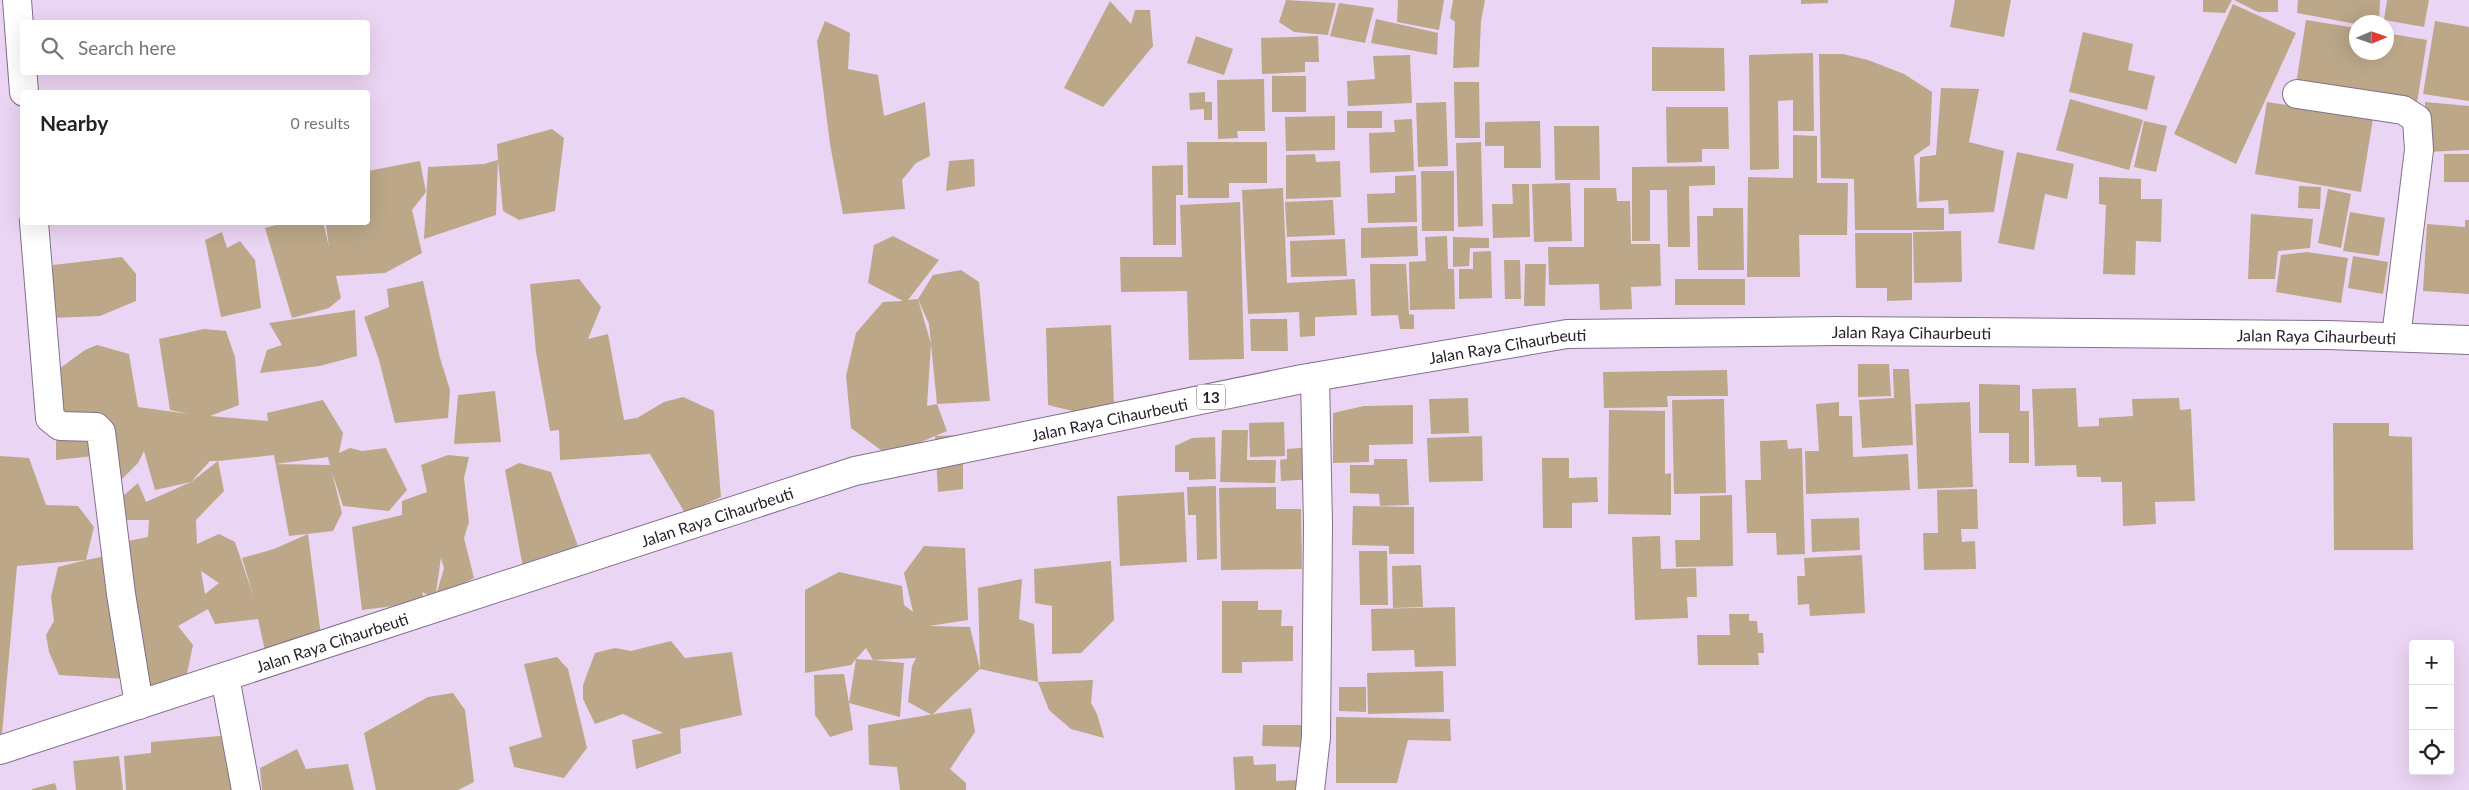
<!DOCTYPE html>
<meta charset="utf-8">
<style>
:root{--surface:#fff;--page:#f2f2f2;--text:#222;--muted:#767676;--line:#e0e0e0}
body{margin:0;font-family:Lato,sans-serif;background:var(--page);color:var(--text)}
.controls{position:absolute;right:15px;bottom:15px;display:grid;overflow:hidden;border-radius:5px;box-shadow:0 5px 20px #0002}
.controls button{width:45px;height:45px;display:grid;place-items:center;padding:0;border:0;border-bottom:1px solid var(--line);background:var(--surface);color:var(--text);font:25px sans-serif}
.compass{position:absolute;left:2349px;top:15px;width:45px;height:45px;border-radius:50%;background:var(--surface);box-shadow:0 5px 20px #0002;rotate:88deg}
.list{margin:0;padding:0;list-style:none}
h2{display:flex;justify-content:space-between;align-items:center;height:65px;margin:0;padding:0 20px;font-size:21px}
h2 small{font-size:16px;font-weight:400;color:var(--muted)}
.icon{flex:none;width:28px;height:28px;fill:none;stroke:currentColor;stroke-width:2;stroke-linecap:round;stroke-linejoin:round}
.map{position:relative;flex:none;width:2469px;height:790px;overflow:hidden}
.search{position:absolute;background:var(--surface);box-shadow:0 5px 20px #0002;left:20px;top:20px;width:350px;height:55px;display:flex;align-items:center;gap:12px;box-sizing:border-box;padding:0 18px;border-radius:5px;color:var(--muted);font-size:19px}
.panel{position:absolute;background:var(--surface);box-shadow:0 5px 20px #0002;left:20px;top:90px;width:350px;height:135px;border-radius:5px}
.map>svg:first-child{display:block}
.building{fill:#bca789;fill-rule:evenodd}
.lines{fill:none;stroke-linecap:round;stroke-linejoin:round}
.minor-casing{stroke:#83708c;stroke-width:30}
.trunk-casing{stroke:#83708c;stroke-width:30}
.minor{stroke:#fff;stroke-width:28}
.trunk{stroke:#fff;stroke-width:28}
.labels{text-anchor:middle;dominant-baseline:central;stroke-width:4;stroke-linejoin:round;paint-order:stroke}
.shield{fill:#fff;stroke:#69646c;stroke-width:1}
.shield-label{font-size:15px;font-weight:bold;fill:#29212d}
.street-label{font-size:16px;fill:#29212d;stroke:#fff}
</style>
<div class="map">
<svg width="2469" height="790" viewBox="0 0 2469 790">
<rect width="100%" height="100%" fill="#ebd5f4"/>
<path class="building" d="M1286,0L1336,3L1328,35L1294,32L1279,22Z
M1398,0H1444L1439,30L1397,22Z
M1453,0H1485L1481,21L1479,67L1453,68L1455,22L1450,18Z
M1801,0H1828V3L1801,4Z
M1955,0H2011L2004,37L1950,27Z
M2203,0H2232L2225,13L2203,12Z
M2234,0H2278V12H2258Z
M2298,0H2380L2379,22L2356,24L2297,13Z
M2387,0H2429L2424,27L2384,20Z
M1110,1L1131,24L1135,10H1150L1153,46L1103,107L1064,88Z
M1339,3L1374,8L1365,43L1330,36Z
M2233,4L2296,33L2236,164L2174,134Z
M1376,19L1438,33L1437,55L1371,43Z
M2306,20L2356,28V52H2386V33L2427,40L2417,103L2296,84Z
M825,21L850,33L848,69L878,75L884,116L925,102L930,156L916,163L902,180L905,209L843,214L830,144L817,41Z
M2435,21L2469,27V101L2423,94Z
M2083,32L2133,44L2128,70L2155,76L2147,110L2069,92Z
M1196,36L1233,49L1224,75L1187,63Z
M1318,36L1319,62H1305V72L1262,74L1261,38Z
M1652,47L1724,48L1725,91H1652Z
M1813,53L1814,131H1793V100L1778,101L1779,169L1750,170L1749,55Z
M1819,54H1843L1868,60L1904,74L1932,92L1930,145L1914,156L1917,208H1944V230H1855L1854,179L1821,178Z
M1410,55L1412,103L1348,106L1347,81L1375,79L1373,56Z
M1272,76H1306V112H1272Z
M1264,79L1265,131H1237L1238,138L1218,139L1217,80Z
M1454,82H1479L1480,138H1455Z
M1941,88L1979,89L1969,142L2004,151L1994,212L1949,214L1948,200L1919,202L1920,157L1936,155Z
M1205,92V102H1212V120H1204V109L1190,110L1189,93Z
M2070,99L2143,120L2129,170L2056,150Z
M1446,102L1448,166L1418,167L1416,103Z
M2267,102L2373,119L2361,192L2255,174Z
M2425,102L2469,106V150L2426,152Z
M1666,107H1728L1729,149H1702V162L1667,163Z
M1347,111H1382V128H1347Z
M1335,116V150L1286,151L1285,117Z
M1412,119L1414,171L1370,173L1369,133L1395,132L1394,120Z
M1540,121L1541,168H1504V146H1485V122Z
M2144,121L2167,126L2156,172L2134,167Z
M1554,126H1599L1600,180H1555Z
M552,129L564,138L555,211L519,220L503,211L498,160L496,215L424,239L428,167L484,164L498,160L497,144Z
M1793,135L1817,136V183H1848L1847,235H1799L1800,277H1747L1748,177L1793,178Z
M1187,142H1267V183H1229V198H1188Z
M1481,142L1483,226L1458,227L1456,143Z
M2017,152L2074,164L2067,199L2045,194L2034,250L1998,243Z
M1315,154L1316,162L1340,161L1341,197L1286,199V155Z
M2444,154H2469V182H2444Z
M974,159L975,186L946,191L949,161Z
M420,161L426,192L412,210L422,253L385,273L336,276L341,298L329,308L292,318L265,228L286,222H323L329,247L326,225L368,222V171Z
M1183,165V195H1176V245H1153L1152,166Z
M1715,166V185L1689,186L1690,247H1668L1667,190H1650V241H1632V167Z
M1421,171H1454V231H1422Z
M1416,175L1417,222L1368,223L1367,194L1395,193V176Z
M2099,177L2141,179V199H2162L2161,242L2136,241L2135,275L2103,274L2106,205L2099,204Z
M1570,183L1572,241L1534,242L1532,184Z
M1512,184H1529L1530,237L1493,238L1492,204H1513Z
M2299,186L2321,187L2320,209L2298,208Z
M1283,188L1287,283L1355,279L1357,315L1315,317V336L1300,337L1299,312L1248,314L1242,190Z
M1584,188H1616L1617,201H1630L1631,244H1660L1661,286L1631,287L1632,309L1600,310L1599,284L1549,285L1548,247H1584Z
M2328,189L2351,194L2341,248L2318,243Z
M1333,200L1335,235L1287,237L1285,202Z
M1240,202L1244,359L1189,360L1187,291L1121,292L1120,257H1182L1180,205Z
M1713,208H1743L1744,270H1698L1697,216H1713Z
M2350,212L2385,218L2379,256L2343,251Z
M2251,214L2313,219L2310,248L2278,251L2275,279H2248Z
M2465,220H2469V294L2423,291L2427,224L2465,227Z
M1417,226L1418,256L1361,258V228Z
M1961,231L1962,282L1914,283L1913,232Z
M222,232L227,248L240,241L255,260L261,308L221,317L205,240Z
M1855,233H1912V300L1887,301V288H1856Z
M893,236L939,260L908,300L918,299L931,344L927,406L937,404L947,431L935,436L963,435V489L938,492L935,436L889,456L851,428L846,376L856,333L883,302L903,301L868,283L874,245Z
M1447,236L1448,269H1454L1455,309L1410,310L1409,262L1426,261L1425,237Z
M1453,237L1489,238V248H1470L1469,266L1453,267Z
M1345,239L1347,276L1291,277L1290,241Z
M1491,251L1492,298L1459,299V269H1473V252Z
M2307,252L2348,258L2341,303L2276,292L2281,255Z
M2353,256L2388,262L2383,294L2348,288Z
M122,257L136,274V301L100,316L52,318L53,265Z
M1504,260H1520L1521,299H1505Z
M1370,264H1406L1409,314L1414,315V329H1400L1398,315L1371,316Z
M1525,264H1546L1545,306H1524Z
M961,270L979,282L990,401L937,404L929,324L918,299L933,275Z
M579,279L601,307L588,339L608,334L624,420L637,418L664,402L683,397L714,411L721,497L685,513L650,454L560,460L559,430L550,431L536,352L530,284Z
M1675,279H1745V305H1675Z
M423,281L440,358L450,390L448,418L395,423L379,360L364,317L389,307L387,289Z
M355,310L357,356L320,366L260,373L267,350L282,345L269,323Z
M1250,319H1287L1288,351H1251Z
M1111,325L1114,405L1081,413L1048,405L1046,328Z
M204,329L226,331L235,357L239,405L210,416L268,421L267,413L323,400L343,433L339,453L350,448L362,451L386,448L407,490L389,511L343,506L332,472L342,513L333,531L289,536L274,455L218,461H210L191,482L218,461L224,491L196,520L197,544L219,534L235,542L254,598L242,558L274,549L308,534L321,636L265,651L258,619L215,624L208,609L178,626L193,645L186,678L151,701L126,627H140L123,542L148,537L149,520H127L123,496L138,483L146,502L191,482L155,490L144,451L138,463L121,480L94,456L56,460V371L85,350L97,345L129,354L138,407L189,414L170,410L159,339ZM328,457L330,465L275,464ZM201,571L219,583L205,594Z
M1858,364H1889L1891,396L1858,397Z
M1893,369H1909L1913,445L1862,448L1859,400L1894,398Z
M1727,370L1728,396H1667L1668,407L1604,408L1603,372Z
M1979,384L2020,385V411H2029V463H2009V433H1979Z
M2076,388L2078,427L2099,426V418L2133,416L2132,399L2179,398L2180,410L2191,409L2195,501L2155,502L2156,524L2123,526L2122,482H2101V477H2077L2076,465L2035,466L2032,389Z
M495,391L501,442L454,444L458,395Z
M1468,398L1469,433L1431,434L1429,399Z
M1724,399L1726,493L1674,494L1672,400Z
M1839,402V416H1852L1853,457L1908,454L1910,490L1806,494L1805,451H1819L1816,404Z
M1970,402L1973,487L1918,489L1915,404Z
M1413,405V444L1369,445V462L1333,463V413L1364,406Z
M1609,410L1665,411V474L1671,473V515L1608,514Z
M1284,422L1285,456L1250,457L1249,423Z
M2333,423H2389V436L2412,437L2413,550H2334Z
M1222,430H1248L1247,460H1276L1275,483L1220,482Z
M1482,436L1483,481L1429,482L1427,438Z
M1215,437L1216,479L1189,480V472H1175V446L1192,438Z
M1787,440L1788,449L1802,448L1805,554L1777,555L1776,533H1747L1745,480H1761L1760,441Z
M1314,447L1316,479L1281,481L1280,460L1287,459V449Z
M448,455L469,457L464,478L469,522L464,538L474,578L435,599L444,568L441,558L435,599L422,592L425,602L362,610L352,527L402,515V501L427,492L421,465Z
M0,456L29,458L46,505L78,506L94,527L86,560L106,556L126,679L59,675L49,652L46,635L54,621L51,597L58,567L86,560L17,566L2,734H0Z
M1542,458H1569V478L1597,477L1598,502L1572,503V528H1543Z
M1374,459H1407L1409,505L1380,506L1379,494L1350,493V465H1374Z
M519,463L551,472L583,560L525,579L505,470Z
M1216,486L1217,559L1197,560L1196,515H1188L1187,487Z
M1276,487V509H1301L1302,569L1221,570L1219,488Z
M1977,489L1978,529H1961L1962,542L1975,541L1976,569L1924,570L1923,533H1938L1937,490Z
M1184,492L1187,562L1120,566L1117,496Z
M1732,495L1733,566L1676,567L1675,540H1700V496Z
M1353,506L1414,507V554H1389V546L1352,545Z
M1859,518L1860,550L1812,552L1811,519Z
M1660,536L1661,569L1696,568L1697,597H1687L1688,618L1635,620L1632,537Z
M924,546L965,548L968,620L929,626L970,627L980,669L978,588L1022,579L1019,619L1034,624L1038,682L980,669L932,715L908,702L912,666L916,658L873,660L904,663L900,717L849,703L853,730L830,737L815,715L814,675L844,674L849,703L856,659L851,665L805,673V590L839,572L902,586L904,605L913,612L904,573ZM866,648L873,660L856,659Z
M1359,551H1387L1388,605H1360Z
M1862,555L1865,613L1810,616L1809,604L1798,605L1797,576H1805L1804,558Z
M1111,561L1114,620L1081,653L1052,654V606L1035,603L1034,569Z
M1421,565L1423,607L1393,608L1392,566Z
M1222,601H1258V610H1282L1281,626H1293V661L1242,662V673H1222Z
M1455,607L1456,666L1415,667L1414,650L1372,651L1371,609Z
M1729,614H1749V621H1757L1758,633H1763L1764,653H1758L1759,665H1698L1697,635H1730Z
M671,641L685,658L732,652L742,715L680,729L681,753L636,769L632,740L663,733L623,714L595,724L583,699V685L595,653L615,648L631,651Z
M557,657L568,669L587,748L564,778L514,767L509,747L542,737L524,664Z
M1443,671L1444,712L1368,714L1367,673Z
M1093,680L1091,703L1097,714L1104,738L1071,729L1049,710L1038,682Z
M1339,687H1366V712L1339,711Z
M453,693L465,710L474,782L458,790H376L364,733L428,697Z
M971,708L975,732L950,769L966,783V790H900L897,767L869,765L868,725Z
M1336,717L1450,719L1451,741L1408,740L1397,783H1336Z
M1263,725H1302V747L1262,746Z
M231,735L236,790H126L124,756L151,753V742Z
M297,749L306,769L348,764L354,790H262L260,768Z
M119,756L123,790H76L73,761Z
M1253,756L1254,765L1276,764V781L1300,780L1301,790H1235L1233,757Z
M55,783L57,790H32V789Z"/>
<g class="lines">
<g class="minor-casing">
<path id="minor" d="M17,0L24,92
M2297,94L2403,110L2417,119L2419,150L2396,337
M34,222L50,418L60,426L96,427L101,432L121,594L139,705
M225,677L246,790
M1310,790L1316,737L1318,526L1315,377"/>
</g>
<g class="trunk-casing">
<g id="trunk">
<path id="s1" d="M0,750L855,471L1302,379L1567,334L1837,331L2328,335L2469,340"/>
</g>
</g>
<use href="#minor" class="minor"/>
<use href="#trunk" class="trunk"/>
</g>
<g class="labels">
<rect class="shield" x="1197" y="384.5" width="28" height="25" rx="4"/>
<g class="shield-label">
<text x="1211" y="397">13</text>
</g>
<g class="street-label">
<text stroke="none"><textPath href="#s1" startOffset="1969">Jalan Raya Cihaurbeuti</textPath></text>
<text stroke="none"><textPath href="#s1" startOffset="2374">Jalan Raya Cihaurbeuti</textPath></text>
<text stroke="none"><textPath href="#s1" startOffset="1564">Jalan Raya Cihaurbeuti</textPath></text>
<text stroke="none"><textPath href="#s1" startOffset="1159">Jalan Raya Cihaurbeuti</textPath></text>
<text stroke="none"><textPath href="#s1" startOffset="754">Jalan Raya Cihaurbeuti</textPath></text>
<text stroke="none"><textPath href="#s1" startOffset="349">Jalan Raya Cihaurbeuti</textPath></text>
</g>
</g>
</svg>
<div class="controls">
<button>+</button>
<button>−</button>
<button><svg class="icon" aria-label="locate" viewBox="0 0 24 24"><circle cx="12" cy="12" r="6"/><path d="M12 2v4M12 18v4M2 12h4M18 12h4"/></svg></button>
</div>
<svg class="compass" viewBox="-18 -18 36 36"><path d="M0-13l5 13h-10z" fill="#e53935"/><path d="M0 13l5-13h-10z" fill="#767676"/></svg>
<div class="search"><svg class="icon" aria-label="search" viewBox="0 0 24 24"><circle cx="10" cy="10" r="6"/><path d="M15 15l6 6"/></svg>Search here</div>
<section class="panel">
<h2>Nearby<small>0 results</small></h2>
<ul class="list">
</ul>
</section>
</div>
